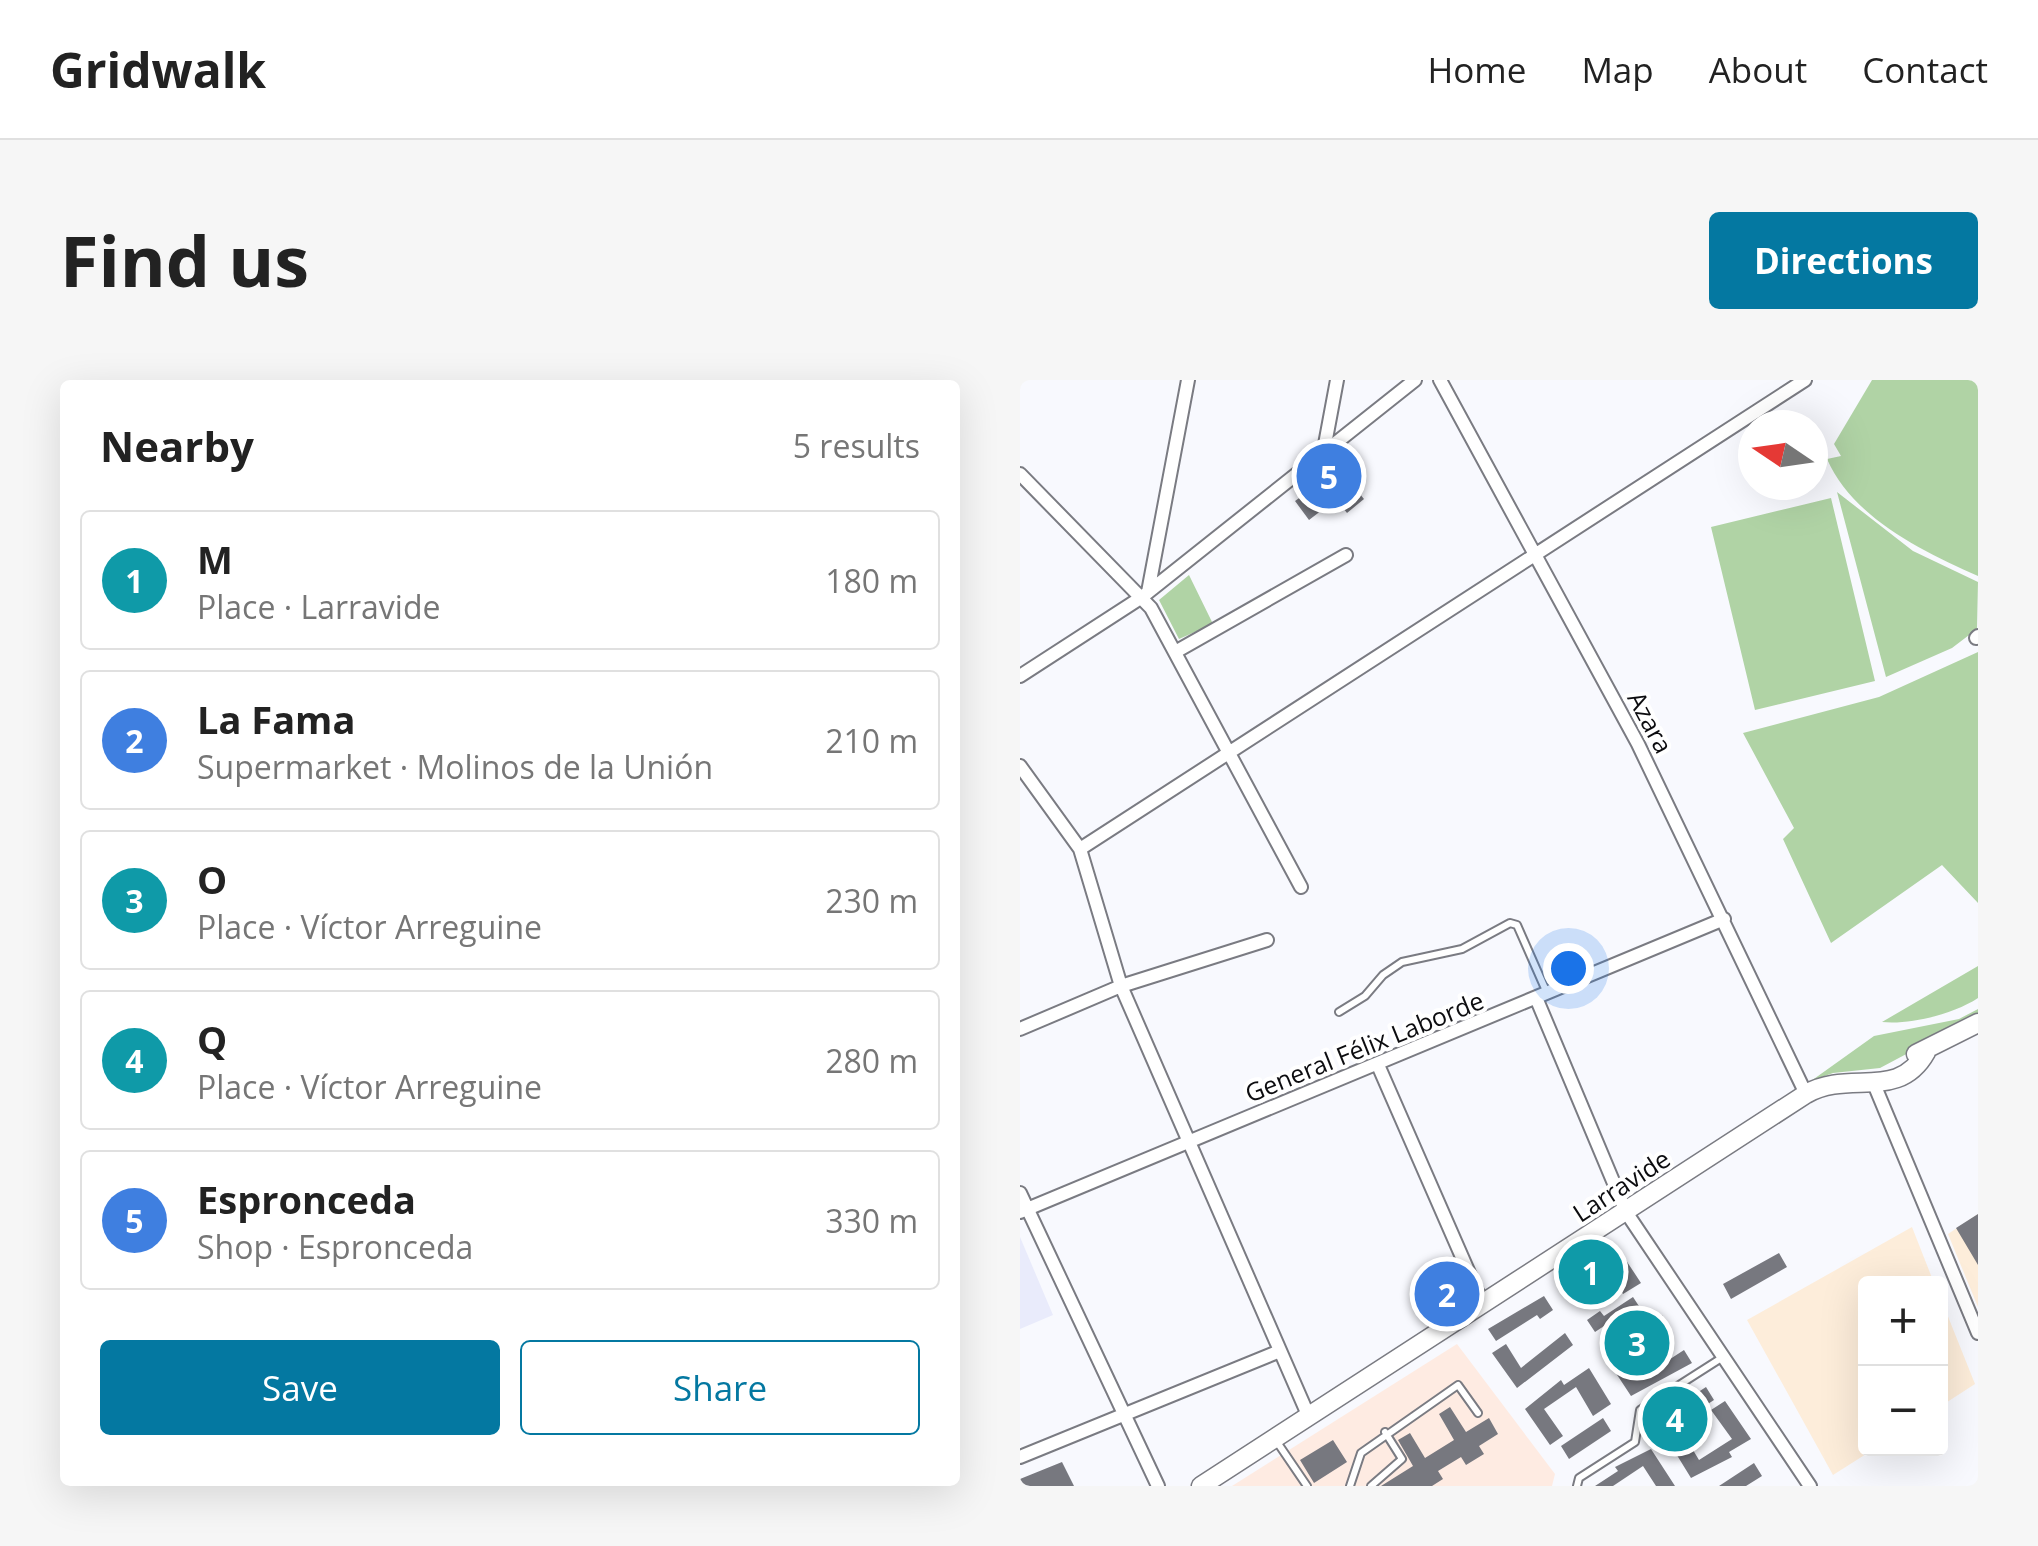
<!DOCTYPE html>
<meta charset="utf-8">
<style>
:root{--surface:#fff;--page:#f6f6f6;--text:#222;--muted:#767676;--line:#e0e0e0;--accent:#0478a1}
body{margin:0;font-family:"Open Sans",sans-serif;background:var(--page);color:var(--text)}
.controls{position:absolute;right:30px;bottom:30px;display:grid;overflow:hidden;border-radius:10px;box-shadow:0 10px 40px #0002}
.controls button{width:90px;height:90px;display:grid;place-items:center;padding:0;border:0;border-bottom:2px solid var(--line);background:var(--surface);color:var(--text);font:50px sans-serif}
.compass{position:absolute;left:718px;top:30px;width:90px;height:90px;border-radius:50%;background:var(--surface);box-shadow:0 10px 40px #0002;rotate:283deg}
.you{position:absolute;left:548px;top:588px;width:35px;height:35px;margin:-25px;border:8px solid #fff;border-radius:50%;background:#1a73e8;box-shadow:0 0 0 15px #1a73e833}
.badge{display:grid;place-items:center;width:65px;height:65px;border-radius:50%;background:var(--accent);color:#fff;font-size:32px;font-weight:700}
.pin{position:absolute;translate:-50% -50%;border:5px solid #fff;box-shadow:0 2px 10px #0006}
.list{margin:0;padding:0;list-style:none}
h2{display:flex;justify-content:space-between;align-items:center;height:130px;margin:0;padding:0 40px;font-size:42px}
h2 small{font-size:32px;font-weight:400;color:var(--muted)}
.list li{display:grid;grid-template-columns:65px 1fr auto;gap:30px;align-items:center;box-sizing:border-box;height:140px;margin:0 20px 20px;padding:0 20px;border:2px solid var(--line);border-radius:10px}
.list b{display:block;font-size:38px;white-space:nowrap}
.list p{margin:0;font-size:32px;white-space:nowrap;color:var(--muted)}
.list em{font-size:32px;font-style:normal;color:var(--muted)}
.actions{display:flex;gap:20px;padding:30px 40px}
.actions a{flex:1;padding:22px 0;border:2px solid var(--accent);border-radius:10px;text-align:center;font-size:35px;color:var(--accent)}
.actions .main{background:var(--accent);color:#fff}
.map{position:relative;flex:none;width:958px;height:1106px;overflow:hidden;border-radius:10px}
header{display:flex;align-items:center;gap:60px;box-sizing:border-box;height:140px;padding:0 50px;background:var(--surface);border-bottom:2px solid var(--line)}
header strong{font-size:48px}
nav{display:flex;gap:55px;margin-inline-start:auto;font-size:35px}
.intro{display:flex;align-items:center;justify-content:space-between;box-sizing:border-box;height:240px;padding:0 60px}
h1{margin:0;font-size:70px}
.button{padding:25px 45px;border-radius:10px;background:var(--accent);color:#fff;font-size:35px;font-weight:700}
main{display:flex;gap:60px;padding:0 60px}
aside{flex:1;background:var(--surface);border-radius:10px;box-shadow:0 10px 40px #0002}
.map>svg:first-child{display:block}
.built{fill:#e9ebfb}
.industrial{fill:#fdedda}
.medical{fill:#feebe2}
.green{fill:#b0d3a5}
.building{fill:#77787f}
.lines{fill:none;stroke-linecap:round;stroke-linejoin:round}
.lane-casing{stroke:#7a7b82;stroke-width:10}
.street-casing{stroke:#7a7b82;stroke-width:16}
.secondary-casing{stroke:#7a7b82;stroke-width:21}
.lane{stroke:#fff;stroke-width:6}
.street{stroke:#fff;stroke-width:12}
.secondary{stroke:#fff;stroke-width:18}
.labels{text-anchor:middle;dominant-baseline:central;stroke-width:8;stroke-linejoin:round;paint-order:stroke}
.street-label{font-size:25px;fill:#0c0c0f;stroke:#fff}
</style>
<header>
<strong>Gridwalk</strong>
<nav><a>Home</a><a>Map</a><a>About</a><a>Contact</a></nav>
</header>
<div class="intro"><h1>Find us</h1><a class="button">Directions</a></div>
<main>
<aside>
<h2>Nearby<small>5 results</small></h2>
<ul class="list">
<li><span class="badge" style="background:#0f9aa8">1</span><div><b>M</b><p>Place · Larravide</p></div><em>180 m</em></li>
<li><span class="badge" style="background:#3f7fe0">2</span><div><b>La Fama</b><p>Supermarket · Molinos de la Unión</p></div><em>210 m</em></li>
<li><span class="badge" style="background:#0f9aa8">3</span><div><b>O</b><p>Place · Víctor Arreguine</p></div><em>230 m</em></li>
<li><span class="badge" style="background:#0f9aa8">4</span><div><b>Q</b><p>Place · Víctor Arreguine</p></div><em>280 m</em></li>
<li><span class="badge" style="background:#3f7fe0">5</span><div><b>Espronceda</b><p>Shop · Espronceda</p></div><em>330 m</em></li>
</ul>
<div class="actions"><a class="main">Save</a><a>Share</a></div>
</aside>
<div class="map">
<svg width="958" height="1106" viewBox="0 0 958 1106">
<rect width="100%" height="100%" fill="#f8f9fe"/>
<path class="built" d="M0,857L33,935L0,949Z"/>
<path class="industrial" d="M958,834V927L928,854Z
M892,847L914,903L846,904V1068L854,1069L813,1095L727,940Z
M921,919L955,1004L921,1026Z"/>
<path class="medical" d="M437,964L535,1094L532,1106H212Z"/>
<path class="green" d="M852,0H958V196C902,171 833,138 807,79L821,76L814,64Z
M817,112L893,171L958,202L957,249L932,268L866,297Z
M811,118L855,301L735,330L691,147Z
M169,195L193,244L159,259L139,220Z
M958,272V523L922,485L811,563L763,459L774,448L723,353L859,317Z
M958,586V618C934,634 890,645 862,642Z
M958,629V636L860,688L813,693L791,701L854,656L939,639Z"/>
<path class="building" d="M317,86L344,119L327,133L301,100Z
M289,111L302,130L289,140L275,121Z
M958,834V885L936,848Z
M596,865L621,903L603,914L587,889L552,917L544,904Z
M759,873L767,887L711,919L703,904Z
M524,916L533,930L520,939L517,935L476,961L468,949Z
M613,917L630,943L642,935L650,948L605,978L618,1000L664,970L672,983L611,1016L586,978L607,964L608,958L596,938L575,952L567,940L580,931L584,936Z
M545,953L553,965L497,1008L472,973L486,964L501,988Z
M569,988L591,1024L573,1036L556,1007L524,1029L543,1056L530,1065L505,1029L541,1000L544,1005Z
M686,1007L694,1020L651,1048L643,1035Z
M705,1021L731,1059L709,1072L712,1077L671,1098L647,1059L661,1050L679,1080L712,1059L691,1030Z
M430,1027L446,1052L469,1038L478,1054L459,1066L464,1074L446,1085L441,1077L418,1091L423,1099L412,1106H361L393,1086L378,1060L390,1053L405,1078L434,1060L419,1034Z
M583,1038L591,1051L549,1079L541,1066Z
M313,1060L327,1082L294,1103L280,1080Z
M631,1069L655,1106H636L623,1086L593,1106H575L598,1091L595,1087Z
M42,1082L54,1106H0V1099Z
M734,1083L742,1096L726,1106H699Z"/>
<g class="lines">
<g class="lane-casing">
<path id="lane" d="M319,632L345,616L363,595L382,582L442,569L490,543L497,545L527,613
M257,1062L287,1106
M330,1106L341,1073L438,1005L458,1033
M351,1106L382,1079L365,1052
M557,1106L559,1098L615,1062L620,1030L703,977"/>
</g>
<g class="street-casing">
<path id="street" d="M420,0L618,364L786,714
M303,75L317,0
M0,94L131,228L281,507
M128,212L168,0
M956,258L958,256
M157,271L326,175
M0,296L122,217L395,0
M0,386L60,469L101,606L289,1037
M60,469L785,0
M517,620L606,832L790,1106
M0,649L101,606L247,560
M358,685L463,925
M854,704L958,953
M0,813L138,1106
M0,832L704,539
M0,1077L260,971"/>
</g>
<g class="secondary-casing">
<path id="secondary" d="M896,674L958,643
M181,1106L786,714C830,689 878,722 906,672"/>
</g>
<use href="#lane" class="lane"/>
<use href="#street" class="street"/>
<use href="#secondary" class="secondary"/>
</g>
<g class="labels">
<g class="street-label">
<text transform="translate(631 342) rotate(62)">Azara</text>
<text transform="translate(344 666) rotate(-22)">General Félix Laborde</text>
<text transform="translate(601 805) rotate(-33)">Larravide</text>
</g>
</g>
</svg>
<div class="controls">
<button>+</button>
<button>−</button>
</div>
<svg class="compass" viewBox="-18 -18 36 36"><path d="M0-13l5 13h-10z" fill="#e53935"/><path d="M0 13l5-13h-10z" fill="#767676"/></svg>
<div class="you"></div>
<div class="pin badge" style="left:571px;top:892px;background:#0f9aa8">1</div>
<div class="pin badge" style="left:427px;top:914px;background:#3f7fe0">2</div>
<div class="pin badge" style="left:617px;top:963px;background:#0f9aa8">3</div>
<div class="pin badge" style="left:655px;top:1039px;background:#0f9aa8">4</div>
<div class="pin badge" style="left:309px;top:96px;background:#3f7fe0">5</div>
</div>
</main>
